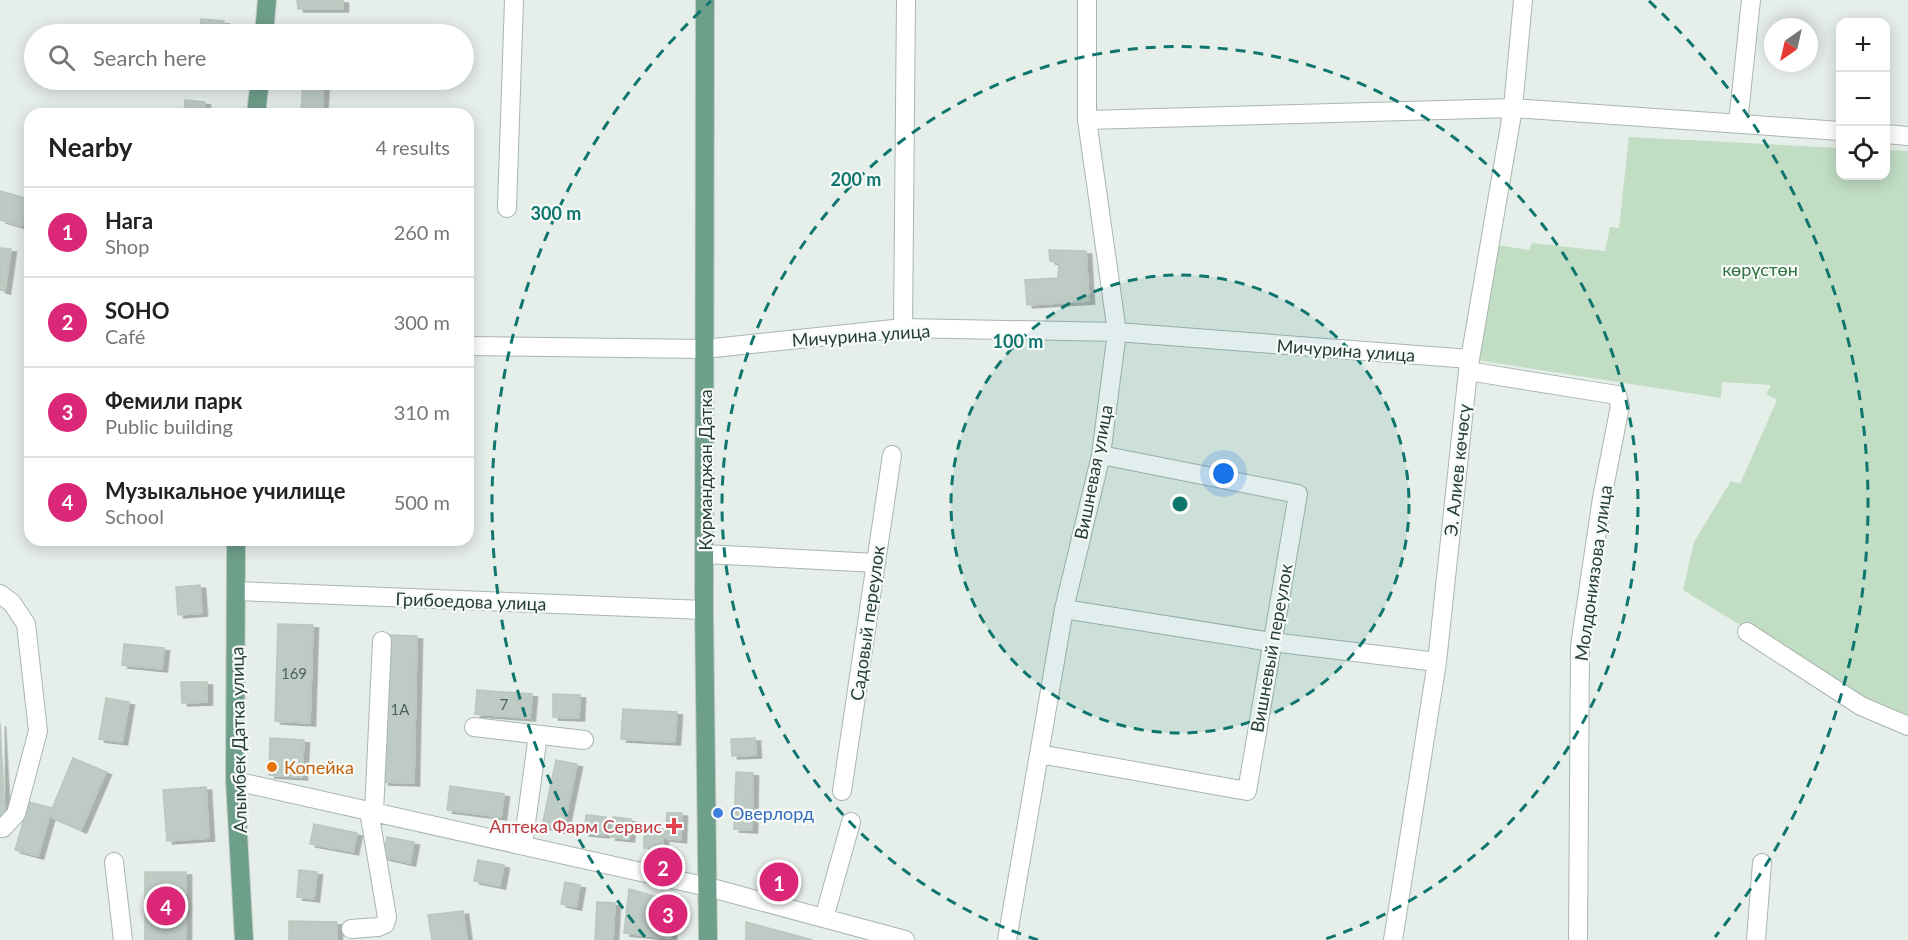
<!DOCTYPE html>
<meta charset="utf-8">
<style>
:root{--surface:#fff;--page:#f2f2f2;--text:#222;--muted:#767676;--line:#e0e0e0;--accent:#db2777}
body{margin:0;font-family:Lato,sans-serif;background:var(--page);color:var(--text)}
.controls{position:absolute;right:18px;top:18px;display:grid;overflow:hidden;border-radius:12px;box-shadow:0 3px 15px #0003}
.controls button{width:54px;height:54px;display:grid;place-items:center;padding:0;border:0;border-bottom:2px solid var(--line);background:var(--surface);color:var(--text);font:30px sans-serif}
.compass{position:absolute;left:1764px;top:18px;width:54px;height:54px;border-radius:50%;background:var(--surface);box-shadow:0 3px 15px #0003;rotate:214deg}
.you{position:absolute;left:1224px;top:474px;width:21px;height:21px;margin:-15px;border:4px solid #fff;border-radius:50%;background:#1a73e8;box-shadow:0 0 0 9px #1a73e833}
.badge{display:grid;place-items:center;width:39px;height:39px;border-radius:50%;background:var(--accent);color:#fff;font-size:20px;font-weight:700}
.pin{position:absolute;translate:-50% -50%;border:3px solid #fff;box-shadow:0 2px 6px #0006}
.list{margin:0;padding:0;list-style:none}
h2{display:flex;justify-content:space-between;align-items:center;height:78px;margin:0;padding:0 24px;font-size:26px}
h2 small{font-size:20px;font-weight:400;color:var(--muted)}
.list li{display:grid;grid-template-columns:39px 1fr auto;gap:18px;align-items:center;box-sizing:border-box;height:90px;padding:0 24px;border-top:2px solid var(--line)}
.list b{display:block;font-size:22px;white-space:nowrap}
.list p{margin:0;font-size:20px;white-space:nowrap;color:var(--muted)}
.list em{font-size:20px;font-style:normal;color:var(--muted)}
.icon{flex:none;width:33px;height:33px;fill:none;stroke:currentColor;stroke-width:2;stroke-linecap:round;stroke-linejoin:round}
.map{position:relative;flex:none;width:1908px;height:940px;overflow:hidden}
.search{position:absolute;background:var(--surface);box-shadow:0 3px 15px #0003;left:24px;top:24px;width:450px;height:66px;display:flex;align-items:center;gap:15px;box-sizing:border-box;padding:0 21px;border-radius:33px;color:var(--muted);font-size:22px}
.panel{position:absolute;background:var(--surface);box-shadow:0 3px 15px #0003;left:24px;top:108px;width:450px;height:438px;border-radius:18px}
.map>svg:first-child{display:block}
.green{fill:#c1ddc4}
.building{fill:#becbc4;stroke:#b9c7bf;stroke-width:1.5;filter:url(#shadow)}
.lines{fill:none;stroke-linecap:round;stroke-linejoin:round}
.minor-casing{stroke:#a9b6af;stroke-width:20}
.major-casing{stroke:#c2c9c6;stroke-width:20}
.minor{stroke:#fff;stroke-width:18}
.major{stroke:#6e9f8b;stroke-width:18}
.ring{fill:none;stroke:#0f766e;stroke-width:3;stroke-dasharray:10 8}
.food-dot{fill:#e8710a;stroke:#f6faf8;stroke-width:2}
.shop-dot{fill:#3f7fe0;stroke:#f6faf8;stroke-width:2}
.health-dot{fill:#e0444e;stroke:#f6faf8;stroke-width:2}
.labels{text-anchor:middle;dominant-baseline:central;stroke-width:4.5;stroke-linejoin:round;paint-order:stroke}
.number-label{font-size:15px;fill:#4c6258}
.park-label{font-size:18px;fill:#337342;stroke:#f6faf8}
.street-label{font-size:18px;fill:#263f34;stroke:#f6faf8}
.food-label{font-size:18px;fill:#c56008;stroke:#f6faf8;text-anchor:start}
.shop-label{font-size:18px;fill:#366cbe;stroke:#f6faf8;text-anchor:start}
.health-label{font-size:18px;fill:#be3a42;stroke:#f6faf8;text-anchor:end}
.centre{fill:#0f766e;stroke:#f6faf8;stroke-width:3}
.ring-label{font-size:18px;text-anchor:middle;font-weight:bold;fill:#0f766e;stroke:#f6faf8;stroke-width:4.5;stroke-linejoin:round;paint-order:stroke}
</style>
<div class="map">
<svg width="1908" height="940" viewBox="0 0 1908 940">
<defs>
<filter id="shadow"><feDropShadow dx="5.5" dy="3" stdDeviation="0" flood-color="#0004"/></filter>
</defs>
<rect width="100%" height="100%" fill="#e6eee9"/>
<path class="green" d="M1629,137L1840,148V176H1886V150L1908,151V724L1863,700L1683,590L1694,542L1731,481L1740,484L1777,400L1766,394L1771,385L1722,382L1721,398L1476,360L1497,245L1529,250L1532,243L1605,251L1610,227L1619,228Z"/>
<path class="building" d="M297,0H343V9H298Z
M201,19L224,21L223,34H200Z
M176,80H219V86L176,85Z
M303,80H324L322,114H301Z
M185,100L205,102L204,114H184Z
M0,191L29,199L22,226L0,220Z
M0,248L11,249L5,291L0,290Z
M1049,250L1086,251L1089,301L1027,305L1025,280L1058,278L1059,263L1050,261Z
M200,585L202,613L178,615L176,587Z
M278,624L313,625L310,723L275,721Z
M386,635L417,636L414,783L383,782Z
M124,644L164,648L162,669L122,665Z
M181,682H207V702L182,703Z
M477,690L532,694L530,718L475,714Z
M553,694L580,695L579,718L553,717Z
M106,698L129,702L122,742L99,739Z
M623,709L677,712L675,742L621,739Z
M0,723L5,816H0Z
M270,738L304,740L302,777L269,775Z
M755,738L756,755L732,756L731,739Z
M73,758L106,772L81,830L49,816Z
M556,760L577,764L563,831L542,826Z
M736,772L753,773L752,830L734,829Z
M450,786L504,794L501,817L447,810Z
M206,787L209,838L167,841L163,790Z
M29,802L52,808L38,856L15,850Z
M667,813H682L681,840L665,838Z
M586,815L606,817L604,835L584,833Z
M613,817L631,819L629,839L610,837Z
M314,824L357,833L353,852L310,844Z
M644,829H663V849L644,848Z
M387,837L414,842L410,863L383,857Z
M478,860L504,865L500,886L474,881Z
M299,870L317,872L314,899L297,897Z
M145,872H186V940H145Z
M565,882L580,885L576,907L561,904Z
M629,889L672,901L671,938L624,933Z
M597,902L615,903L613,940H595Z
M463,911L467,940H432L428,915Z
M289,921L337,922V940H289Z
M746,922L813,940H746Z"/>
<g class="lines">
<g class="minor-casing">
<path id="minor" d="M1087,120L1513,108L1840,131
M1738,123L1751,0
M1886,134L1908,136
M507,208L514,0
M903,328L906,0
M468,346L704,349L903,328L1117,332L1470,359
M1468,371L1617,395L1620,406L1602,498L1580,646L1578,940
M705,554L876,563
M237,591L704,610
M0,594L12,603L26,624L38,731L16,814L3,828H0
M1064,609L1272,642L1437,662
M1747,632L1861,706L1908,726
M474,727L584,740
M1039,754L1247,791L1298,494L1101,455
M235,781L708,887L905,940
M842,791L892,455
M374,812L382,641
M523,845L538,735
M114,862L123,940
M824,918L851,822
M351,929L378,927L385,924L387,917L369,811
M1007,940L1064,609L1101,455L1117,332L1087,120V0
M1393,940L1437,662L1468,371L1513,108L1523,0
M1756,940L1762,863"/>
</g>
<g class="major-casing">
<path id="major" d="M705,0L704,610L708,940
M264,34L267,0
M256,114L260,80
M236,540L235,781L244,940"/>
</g>
<use href="#minor" class="minor"/>
<use href="#major" class="major"/>
</g>
<circle cx="1180" cy="504" r="229" fill="#0f766e" fill-opacity=".12"/>
<g class="ring">
<circle cx="1180" cy="504" r="229"/>
<path d="M1038 940A458 458 0 1 1 1322 940"/>
<path d="M645 937A688 688 0 0 1 711 1M1649 1A688 688 0 0 1 1715 937"/>
</g>
<circle class="food-dot" cx="272" cy="767" r="6"/>
<circle class="shop-dot" cx="718" cy="813" r="6"/>
<path class="health-dot" d="M671 817h6v6h6v6h-6v6h-6v-6h-6v-6h6z"/>
<g class="labels">
<g class="number-label">
<text x="294" y="673">169</text>
<text x="504" y="704">7</text>
<text x="400" y="709">1А</text>
</g>
<g class="park-label">
<text x="1760" y="269">көрүстөн</text>
</g>
<g class="street-label">
<text transform="translate(861 335) rotate(-4)">Мичурина улица</text>
<text transform="translate(1346 350) rotate(4)">Мичурина улица</text>
<text transform="translate(705 470) rotate(-90)">Курманджан Датка</text>
<text transform="translate(1457 470) rotate(-84)">Э. Алиев көчөсү</text>
<text transform="translate(1093 472) rotate(-79)">Вишневая улица</text>
<text transform="translate(1593 573) rotate(-82)">Молдониязова улица</text>
<text transform="translate(471 601) rotate(2)">Грибоедова улица</text>
<text transform="translate(867 623) rotate(-82)">Садовый переулок</text>
<text transform="translate(1271 648) rotate(-80)">Вишневый переулок</text>
<text transform="translate(238 740) rotate(-91)">Алымбек Датка улица</text>
</g>
<g class="food-label">
<text x="284" y="767">Копейка</text>
</g>
<g class="shop-label">
<text x="730" y="813">Оверлорд</text>
</g>
<g class="health-label">
<text x="662" y="826">Аптека Фарм Сервис</text>
</g>
</g>
<circle cx="1180" cy="504" r="9" class="centre"/>
<g class="ring-label">
<text x="856" y="186">200 m</text>
<text x="556" y="220">300 m</text>
<text x="1018" y="348">100 m</text>
</g>
</svg>
<div class="controls">
<button>+</button>
<button>−</button>
<button><svg class="icon" aria-label="locate" viewBox="0 0 24 24"><circle cx="12" cy="12" r="6"/><path d="M12 2v4M12 18v4M2 12h4M18 12h4"/></svg></button>
</div>
<svg class="compass" viewBox="-18 -18 36 36"><path d="M0-13l5 13h-10z" fill="#e53935"/><path d="M0 13l5-13h-10z" fill="#767676"/></svg>
<div class="you"></div>
<div class="pin badge" style="left:779px;top:882px">1</div>
<div class="pin badge" style="left:663px;top:867px">2</div>
<div class="pin badge" style="left:668px;top:914px">3</div>
<div class="pin badge" style="left:166px;top:906px">4</div>
<div class="search"><svg class="icon" aria-label="search" viewBox="0 0 24 24"><circle cx="10" cy="10" r="6"/><path d="M15 15l6 6"/></svg>Search here</div>
<section class="panel">
<h2>Nearby<small>4 results</small></h2>
<ul class="list">
<li><span class="badge">1</span><div><b>Нага</b><p>Shop</p></div><em>260 m</em></li>
<li><span class="badge">2</span><div><b>SOHO</b><p>Café</p></div><em>300 m</em></li>
<li><span class="badge">3</span><div><b>Фемили парк</b><p>Public building</p></div><em>310 m</em></li>
<li><span class="badge">4</span><div><b>Музыкальное училище</b><p>School</p></div><em>500 m</em></li>
</ul>
</section>
</div>
